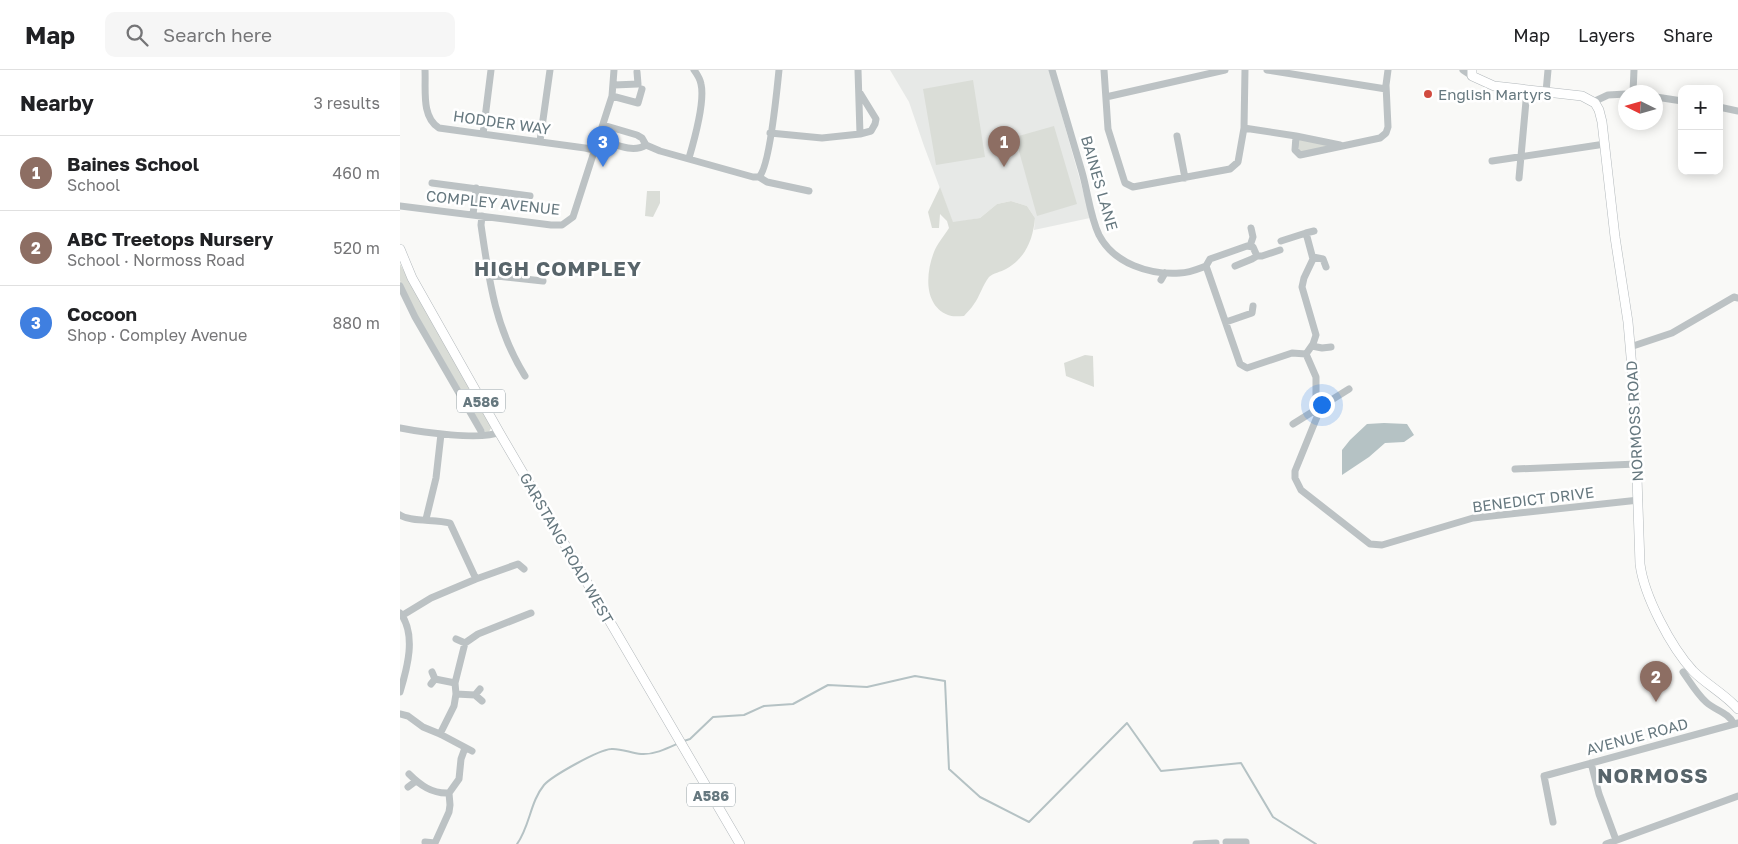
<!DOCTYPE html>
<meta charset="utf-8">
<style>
:root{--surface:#fff;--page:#f6f6f6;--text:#202124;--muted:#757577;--line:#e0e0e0;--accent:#d93025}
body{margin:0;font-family:"Golos Text",sans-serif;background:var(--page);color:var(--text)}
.controls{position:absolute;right:15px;top:15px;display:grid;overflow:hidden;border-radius:10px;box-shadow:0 2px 12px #0003}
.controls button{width:45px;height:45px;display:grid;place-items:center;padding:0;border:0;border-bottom:1px solid var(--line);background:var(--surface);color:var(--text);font:25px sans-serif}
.compass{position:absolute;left:1218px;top:15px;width:45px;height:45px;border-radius:50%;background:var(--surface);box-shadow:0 2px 12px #0003;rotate:275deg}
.you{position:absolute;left:921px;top:334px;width:18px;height:18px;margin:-12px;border:4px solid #fff;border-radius:50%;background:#1a73e8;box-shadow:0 0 0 8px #1a73e833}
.badge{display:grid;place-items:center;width:32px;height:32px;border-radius:50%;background:var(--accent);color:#fff;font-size:16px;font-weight:700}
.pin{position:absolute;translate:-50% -41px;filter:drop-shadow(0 1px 2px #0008)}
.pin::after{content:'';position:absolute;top:26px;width:18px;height:15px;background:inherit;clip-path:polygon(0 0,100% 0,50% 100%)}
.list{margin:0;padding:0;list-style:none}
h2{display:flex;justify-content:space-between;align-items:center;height:65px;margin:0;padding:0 20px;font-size:21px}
h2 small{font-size:16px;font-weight:400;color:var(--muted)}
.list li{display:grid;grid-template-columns:32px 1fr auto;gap:15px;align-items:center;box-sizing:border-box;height:75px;padding:0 20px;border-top:1px solid var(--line)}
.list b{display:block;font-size:19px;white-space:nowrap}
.list p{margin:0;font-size:16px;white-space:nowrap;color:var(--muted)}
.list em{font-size:16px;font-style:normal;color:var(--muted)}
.icon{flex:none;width:28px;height:28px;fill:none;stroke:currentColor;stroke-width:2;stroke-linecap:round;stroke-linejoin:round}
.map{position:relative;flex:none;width:1338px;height:774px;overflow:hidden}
header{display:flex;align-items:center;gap:30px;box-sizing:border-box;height:70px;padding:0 25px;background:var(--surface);border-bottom:1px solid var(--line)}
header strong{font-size:24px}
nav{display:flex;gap:28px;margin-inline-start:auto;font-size:18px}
.search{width:350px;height:45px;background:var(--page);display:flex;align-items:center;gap:12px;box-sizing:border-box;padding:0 18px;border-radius:10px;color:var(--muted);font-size:19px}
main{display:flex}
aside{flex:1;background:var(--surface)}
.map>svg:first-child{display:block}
.built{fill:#e7e9e7}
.green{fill:#daddd7}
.water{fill:#b5c2c4}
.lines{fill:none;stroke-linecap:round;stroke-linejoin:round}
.stream{stroke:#b5c2c4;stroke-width:2}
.major-casing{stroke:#b2b8bb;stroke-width:10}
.minor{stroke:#bcc2c4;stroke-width:7}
.major{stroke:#fff;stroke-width:9}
.poi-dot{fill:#d14b3f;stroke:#fff;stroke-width:2}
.labels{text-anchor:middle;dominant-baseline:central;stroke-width:5;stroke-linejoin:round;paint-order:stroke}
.shield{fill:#fff;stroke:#94a0a5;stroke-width:1}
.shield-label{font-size:14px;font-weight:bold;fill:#66787f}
.poi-label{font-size:15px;fill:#66787f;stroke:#fff;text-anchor:start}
.street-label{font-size:15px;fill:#66787f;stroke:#fff}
.district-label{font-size:20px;font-weight:bold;letter-spacing:1px;fill:#58656b;stroke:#fff}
</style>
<header>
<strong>Map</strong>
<div class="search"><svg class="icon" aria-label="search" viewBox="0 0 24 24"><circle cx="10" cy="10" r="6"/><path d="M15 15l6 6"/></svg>Search here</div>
<nav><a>Map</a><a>Layers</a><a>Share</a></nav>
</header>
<main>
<aside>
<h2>Nearby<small>3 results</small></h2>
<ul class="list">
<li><span class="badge" style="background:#8d6e63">1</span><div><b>Baines School</b><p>School</p></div><em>460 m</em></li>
<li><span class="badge" style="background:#8d6e63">2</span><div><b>ABC Treetops Nursery</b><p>School · Normoss Road</p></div><em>520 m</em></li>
<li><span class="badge" style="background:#3f7fe0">3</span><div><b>Cocoon</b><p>Shop · Compley Avenue</p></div><em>880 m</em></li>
</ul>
</aside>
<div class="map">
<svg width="1338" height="774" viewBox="0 0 1338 774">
<rect width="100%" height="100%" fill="#f9f9f7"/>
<path class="built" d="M490,0H649L687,135L690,148L634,160L635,148L627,136L611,131L597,134L580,148L553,153L524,76L509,32Z"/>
<path class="green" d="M573,10L585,87L536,95L523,19Z
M654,56L677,134L637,146L615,67Z
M896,66L940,75L900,85Z
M540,117L553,152L580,148L597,134L611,131L627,136L635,148C633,169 626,188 606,199C601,202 593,203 589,207C582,216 580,226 574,234C571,239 567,242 564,246C559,246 552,247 548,245C523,235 526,202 534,182C537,174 544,166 549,158L547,151L540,144L539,158H532L528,142Z
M247,121H260V133L253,147L245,146Z
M0,194L90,355L91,358L89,362L86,363L84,360L10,233L0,211Z
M685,285L693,286L694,317L666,306L664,293Z"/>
<path class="water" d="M984,353L1007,354L1014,365L1004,372L985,373L969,387L942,405V380L950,370L967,354Z"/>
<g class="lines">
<path class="stream" d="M284,671L290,669L313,647L344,645L364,636L393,634L428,615L467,617L515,606L545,611L549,699L580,727L629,752L727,653L761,701L841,693L873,747L916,774
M117,774C130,756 130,732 144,715C152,706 198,680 211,679C220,678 231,683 241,684C253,685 266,679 277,674"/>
<g class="major-casing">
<path id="major" d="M1072,0V6L1094,16L1182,26L1195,33L1199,40L1202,52L1215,167L1228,252L1234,321L1240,494C1244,526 1271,577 1293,601C1307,615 1325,624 1338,639
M0,179L12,208L99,362L340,774"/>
</g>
<path class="minor" d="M25,0C26,19 21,47 39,58L185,78L194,80
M652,0C662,34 672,68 682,102C688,123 690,146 699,165C714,194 750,205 780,203C789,203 798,199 806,196
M704,0L708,59L724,110L725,113L733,117L830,99L838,92L844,58L845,0
M867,0L986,19
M1063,0L1072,6
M214,15L238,14L237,2
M1146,22L1148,0
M1233,22L1234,0
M460,23L476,49L475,54L471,61L460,64
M212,26L238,33L242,19
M706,27L825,0
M1256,27L1282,31
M1193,32L1208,25L1226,24
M1319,37L1338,41
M203,55L237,65L242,68L246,75L260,81L353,107H359
M844,58L896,66L895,80L900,85L980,68L986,63L988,57L986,15L988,0
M370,63L422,68L460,64L458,0
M83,64L91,0
M777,66L785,108
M896,66L940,75
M199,69C213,73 232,84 246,75
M140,71L150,0
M289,88C294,71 305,31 301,14C300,9 297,4 294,0
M1092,91L1205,74
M359,107C370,97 377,19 379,0
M359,107L367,112L409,121
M1119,108L1127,20
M32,113L130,126
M0,136L151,155H162L173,147L212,26L214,0
M73,145L76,118
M82,146L81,155C89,210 95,258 125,306
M906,163L914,161
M881,171L906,163L913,189L904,208L902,217L916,265L913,274L906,284
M850,176L853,167L851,158
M857,186L853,177L847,176L810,189L806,196L840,294L847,298L892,283L906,284L916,307V326L919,342L895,401V408L901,420L970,474L982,475L1073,448L1239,430
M913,187L923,189L926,197
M835,196L852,189L857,186H862L880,180
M88,205L143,211
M761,210L765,203
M0,216L15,247L81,361L82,365
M826,252L852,243L853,236
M912,276L922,278L931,277
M1230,277L1272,263L1334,227L1338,228
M893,354L949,319
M0,358C20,362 83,371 99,362
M1115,399L1237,394
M0,445C10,452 36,449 50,453L76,509
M26,449L36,408L41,364
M3,545L31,528L76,509L118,494L124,499
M56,569L65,573
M32,602L35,609
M1283,602C1290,612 1297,624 1306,632C1316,641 1328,642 1334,654
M31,614L35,609L55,613
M0,622C7,599 17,564 0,543
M56,624L75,625L82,631
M75,625L80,619
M0,644L8,646L23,657L40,664L72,681
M40,664L54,636L56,624L55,613L65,573L78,564L131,543
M1191,693L1199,724L1216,770
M9,704C20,715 32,724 49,723
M8,717L16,711
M1153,752L1144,706L1338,653
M25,772L35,773L49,742L50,735L49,723L59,709L61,689L65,678
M826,772H846V774
M796,774L816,773
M1206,774L1338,726"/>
<use href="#major" class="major"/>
</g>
<circle class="poi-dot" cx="1028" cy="24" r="5"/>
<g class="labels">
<g class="shield">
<rect x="57" y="319.5" width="48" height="23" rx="4"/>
<rect x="287" y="713.5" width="48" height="23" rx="4"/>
</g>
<g class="shield-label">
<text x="81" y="331">A586</text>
<text x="311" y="725">A586</text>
</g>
<g class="poi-label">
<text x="1038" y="24">English Martyrs</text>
</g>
<g class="street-label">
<text transform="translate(102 52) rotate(8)">HODDER WAY</text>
<text transform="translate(700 113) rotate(74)">BAINES LANE</text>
<text transform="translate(93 132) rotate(6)">COMPLEY AVENUE</text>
<text transform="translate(1234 351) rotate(-93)">NORMOSS ROAD</text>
<text transform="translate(1133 429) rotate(-7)">BENEDICT DRIVE</text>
<text transform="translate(167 478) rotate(60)">GARSTANG ROAD WEST</text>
<text transform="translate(1237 666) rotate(-15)">AVENUE ROAD</text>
</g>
<g class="district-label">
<text x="158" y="198">HIGH COMPLEY</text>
<text x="1253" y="705">NORMOSS</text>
</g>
</g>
</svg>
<div class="controls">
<button>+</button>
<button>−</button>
</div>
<svg class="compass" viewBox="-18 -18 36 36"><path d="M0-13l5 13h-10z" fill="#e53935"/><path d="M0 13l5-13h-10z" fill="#757577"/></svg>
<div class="you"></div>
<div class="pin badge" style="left:604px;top:97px;background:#8d6e63">1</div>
<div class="pin badge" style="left:1256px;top:632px;background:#8d6e63">2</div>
<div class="pin badge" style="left:203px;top:97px;background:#3f7fe0">3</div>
</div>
</main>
